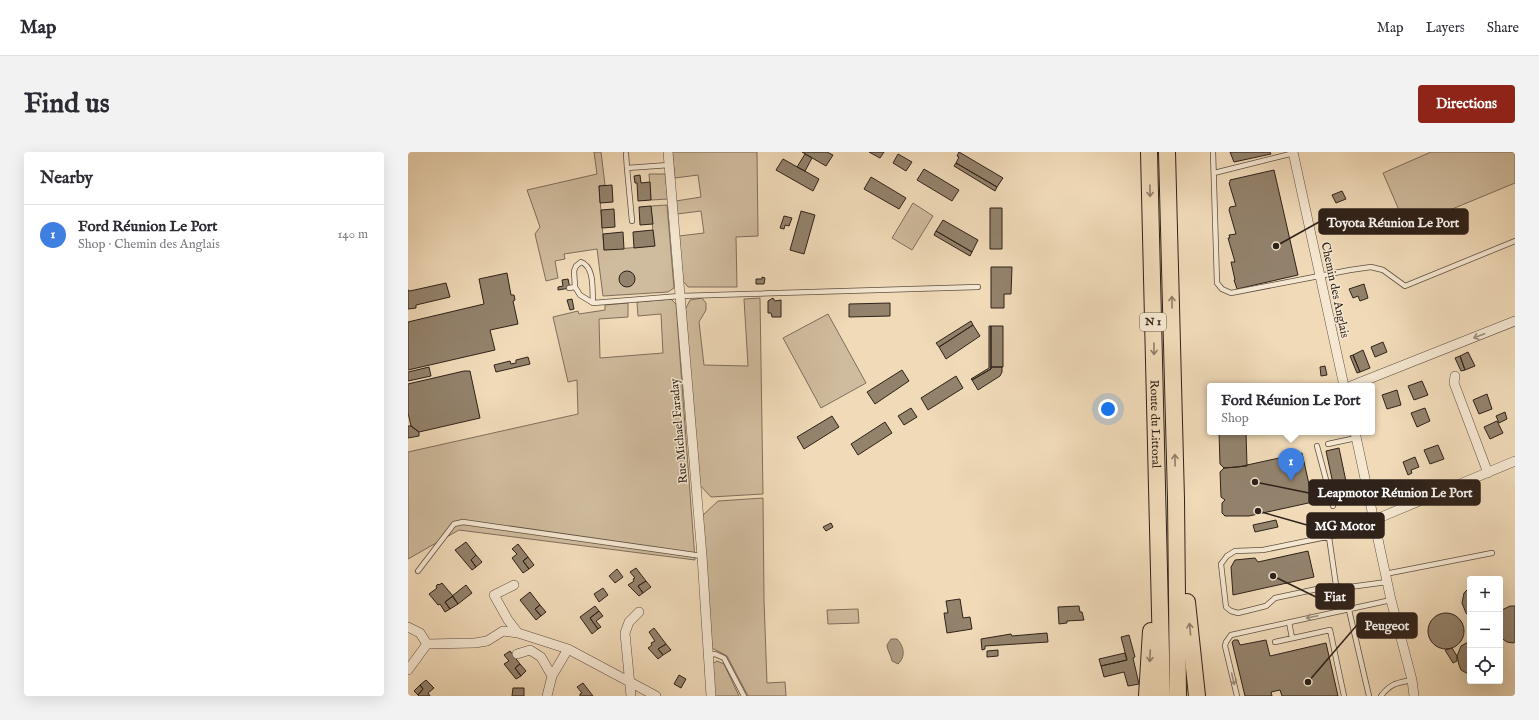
<!DOCTYPE html>
<meta charset="utf-8">
<style>
:root{--surface:#fff;--page:#f2f2f3;--text:#2b2b33;--muted:#7c7c81;--line:#e1e1e2;--accent:#8f2418}
body{margin:0;font-family:"IM FELL English",serif;background:var(--page);color:var(--text)}
.controls{position:absolute;right:12px;bottom:12px;display:grid;overflow:hidden;border-radius:4px;box-shadow:0 4px 16px #0002}
.controls button{width:36px;height:36px;display:grid;place-items:center;padding:0;border:0;border-bottom:1px solid var(--line);background:var(--surface);color:var(--text);font:20px sans-serif}
.you{position:absolute;left:700px;top:257px;width:14px;height:14px;margin:-10px;border:3px solid #fff;border-radius:50%;background:#1a73e8;box-shadow:0 0 0 6px #1a73e833}
.badge{display:grid;place-items:center;width:26px;height:26px;border-radius:50%;background:var(--accent);color:#fff;font-size:13px;font-weight:700}
.pin{position:absolute;translate:-50% -33px;filter:drop-shadow(0 1px 2px #0008)}
.pin::after{content:'';position:absolute;top:21px;width:14px;height:12px;background:inherit;clip-path:polygon(0 0,100% 0,50% 100%)}
.popup{position:absolute;left:799px;top:231px;width:168px;height:52px;box-sizing:border-box;display:grid;place-content:center;border-radius:4px;background:var(--surface);filter:drop-shadow(0 1px 3px #0005);font-size:13px;white-space:nowrap;color:var(--muted)}
.popup b{font-size:15px;color:var(--text)}
.popup::after{content:'';position:absolute;left:50%;top:100%;margin-left:-8px;border:8px solid transparent;border-top-color:var(--surface)}
.list{margin:0;padding:0;list-style:none}
h2{display:flex;justify-content:space-between;align-items:center;height:52px;margin:0;padding:0 16px;font-size:17px}
h2 small{font-size:13px;font-weight:400;color:var(--muted)}
.list li{display:grid;grid-template-columns:26px 1fr auto;gap:12px;align-items:center;box-sizing:border-box;height:60px;padding:0 16px;border-top:1px solid var(--line)}
.list b{display:block;font-size:15px;white-space:nowrap}
.list p{margin:0;font-size:13px;white-space:nowrap;color:var(--muted)}
.list em{font-size:13px;font-style:normal;color:var(--muted)}
.icon{flex:none;width:22px;height:22px;fill:none;stroke:currentColor;stroke-width:2;stroke-linecap:round;stroke-linejoin:round}
.map{position:relative;flex:none;width:1107px;height:544px;overflow:hidden;border-radius:4px}
header{display:flex;align-items:center;gap:24px;box-sizing:border-box;height:56px;padding:0 20px;background:var(--surface);border-bottom:1px solid var(--line)}
header strong{font-size:19px}
nav{display:flex;gap:22px;margin-inline-start:auto;font-size:14px}
.intro{display:flex;align-items:center;justify-content:space-between;box-sizing:border-box;height:96px;padding:0 24px}
h1{margin:0;font-size:28px}
.button{padding:10px 18px;border-radius:4px;background:var(--accent);color:#fff;font-size:14px;font-weight:700}
main{display:flex;gap:24px;padding:0 24px}
aside{flex:1;background:var(--surface);border-radius:4px;box-shadow:0 4px 16px #0002}
.map>svg:first-child{display:block}
.green{fill:#cfbb9d;stroke:#7f6e5c}
.water{fill:#ae9b82;stroke:#7b6b58}
.building{fill:#93826c;stroke:#2f221a}
.lines{fill:none;stroke-linecap:round;stroke-linejoin:round}
.lane-casing{stroke:#5f5042;stroke-width:6}
.street-casing{stroke:#5f5042;stroke-width:10}
.highway-casing{stroke:#2f221a;stroke-width:18}
.lane{stroke:#f5e7d1;stroke-width:4.5}
.street{stroke:#f5e7d1;stroke-width:9}
.highway{stroke:#f0dab8;stroke-width:16}
.oneway{stroke:#907e69}
.oneway2{stroke:#9c8e7f}
.labels{text-anchor:middle;dominant-baseline:central;stroke-width:3;stroke-linejoin:round;paint-order:stroke}
.shield{fill:#f5e7d1;stroke:#6a5d51;stroke-width:1}
.shield-label{font-size:11px;font-weight:bold;fill:#2f221a}
.street-label{font-size:12px;fill:#2f221a;stroke:#f5e7d1}
.leader{fill:none;stroke:#2f221a;stroke-width:1.5}
.callout-dot{fill:#2f221a;stroke:#f5e7d1;stroke-width:1.5}
.callout{fill:#2f221a;stroke:#2f221a;stroke-width:1.5}
.callout-label{font-size:13px;text-anchor:middle;font-weight:bold;fill:#fff}
</style>
<header>
<strong>Map</strong>
<nav><a>Map</a><a>Layers</a><a>Share</a></nav>
</header>
<div class="intro"><h1>Find us</h1><a class="button">Directions</a></div>
<main>
<aside>
<h2>Nearby<small></small></h2>
<ul class="list">
<li><span class="badge" style="background:#3f7fe0">1</span><div><b>Ford Réunion Le Port</b><p>Shop · Chemin des Anglais</p></div><em>140 m</em></li>
</ul>
</aside>
<div class="map">
<svg width="1107" height="544" viewBox="0 0 1107 544">
<rect width="100%" height="100%" fill="#f0dab8"/>
<filter id="stains"><feTurbulence type="fractalNoise" baseFrequency=".005" numOctaves="4"/><feColorMatrix values="0 0 0 0 .2 0 0 0 0 .09 0 0 0 0 .02 0 0 0 .5 -.17"/></filter>
<radialGradient id="worn" r=".72"><stop offset=".6" stop-color="#630" stop-opacity="0"/><stop offset="1" stop-color="#630" stop-opacity=".3"/></radialGradient>
<path class="green" d="M186,0H193L197,33L191,34L196,98L246,94L243,54L259,53L266,136L260,140L195,144L189,97L156,102L157,107L147,109L150,126L138,129L127,82L132,75L119,38L189,22Z
M264,0H349L350,84L328,85L329,135H280L275,129L271,84L296,81L293,59L269,62L268,49L293,45L290,23L267,26Z
M1023,0H1107V31L1008,72H997L975,21Z
M241,22H257L260,47L243,48Z
M505,51L525,64L504,98L484,86Z
M294,146L298,151V158L291,170L296,213L340,214L336,147L352,146L355,342L303,345L290,331L277,158L282,148Z
M263,147L268,152L287,408L51,378L0,407V300L170,262L169,228L160,230L145,165L170,159L171,162L197,158V153L220,151V165L191,167L192,206L255,201L253,162L230,164L229,150Z
M420,162L458,231L413,256L375,186Z
M355,346L356,448L359,531L377,530L378,544H340L319,504L304,496L294,364L310,349Z
M450,457L451,471L420,472L419,458Z
M309,509L316,512L331,544H306L304,512Z"/>
<path class="water" d="M483,487H489C496,494 498,505 490,512L484,509C483,503 479,498 479,493Z"/>
<path class="building" d="M394,0H419L425,3L418,14Z
M461,0H476L472,6Z
M551,0L595,26L589,35L548,11L551,5L549,4Z
M822,0H862L863,2L826,10Z
M397,2L404,6L397,19L389,15Z
M490,2L504,10L498,19L485,11Z
M375,7L411,27L405,39L368,18Z
M548,11L589,35L587,39L546,14Z
M516,17L551,38L544,49L509,28Z
M866,18L890,123L829,137L826,128H827L823,110H827L820,86H822L821,83L828,82L821,58L822,55L828,54L821,31L822,30V28Z
M232,23L233,31L242,30L243,48L230,49L229,31H227L226,24Z
M463,25L498,46L491,57L456,37Z
M204,33L205,50L192,51L191,34Z
M934,39L938,47L928,51L924,43Z
M243,54L245,72L232,73L231,55Z
M582,56H594V97H582Z
M206,57L207,75L194,76L193,58Z
M393,59L407,63L396,102L382,98Z
M376,64L384,66L381,74L377,73L376,77L372,76Z
M535,68L570,88L564,100L528,79Z
M245,78L247,94L226,96L225,80Z
M528,79L564,100L562,104L526,83Z
M215,80L216,97L196,98L195,82Z
M583,115H604L603,142H596V156H583Z
M211 127a8 8 0 1 1 16 0a8 8 0 1 1-16 0Z
M99,121L103,143H106L107,148L105,149L110,172L82,178L87,198L0,218V170L76,152L71,127Z
M354,125L357,126L356,132H348V127H354Z
M160,127L162,136L150,138V135L155,134L154,128Z
M38,131L42,145L8,153V156L0,157V138L2,139Z
M956,132L960,146L952,149L950,144L945,146L941,137Z
M365,146L367,149L373,148V165H364L363,161H360V149Z
M164,147L166,157L162,158L159,148Z
M482,151V164L441,165V152Z
M563,169L565,173L531,195L528,191Z
M565,173L572,184L538,207L531,195Z
M581,174H583V217L564,228L563,227L581,216Z
M583,174H595V215H583Z
M975,190L979,200L967,205L963,195Z
M955,198L962,216L952,220L945,203Z
M1060,200L1067,214L1057,218L1052,204Z
M945,203L952,220L949,221L942,204Z
M1052,204L1057,218L1053,219L1047,206Z
M120,205L122,212L88,220L86,213L102,209L103,212L108,211V208Z
M917,214L919,223L913,224L912,215Z
M21,215L23,224L0,229V220Z
M583,215H594V220L592,224L570,238L564,228L583,217Z
M494,218L501,229L467,252L459,240Z
M56,219H62L72,266L11,280L3,274L0,261V232Z
M548,224L555,236L520,258L513,246Z
M1014,229L1020,243L1006,248L1000,234Z
M989,238L993,253L979,257L974,243Z
M1079,242L1084,257L1071,262L1065,248Z
M503,256L509,265L496,273L490,264Z
M1017,256L1022,269L1009,275L1003,261Z
M1097,260L1099,267L1091,271L1088,264Z
M424,264L431,275L396,297L389,285Z
M1089,269L1095,281L1082,287L1076,275Z
M477,270L484,281L450,303L443,292Z
M0,274H3L11,280V284L0,286Z
M811,280H838L839,314L816,316L812,312Z
M1030,293L1036,307L1022,312L1016,298Z
M931,296L940,339L927,341L918,299Z
M894,301L905,350L841,364H817L814,361V351L817,348L813,345L812,320L816,316L830,315Z
M1007,305L1011,315L1003,318L1004,321L1000,323L995,310Z
M868,368L870,375L847,380L845,373Z
M423,371L425,375L418,379L415,375Z
M58,390L68,403L63,408L68,415L64,418L47,398Z
M110,392L120,405L115,409L121,417L115,421L104,406L109,402L104,397Z
M900,399L906,425L825,443L823,415L827,408L847,406L850,410Z
M68,403L74,410L68,415L63,408Z
M120,405L126,413L121,417L115,409Z
M228,416L238,429L230,434L235,441L231,444L220,433L226,429L225,427L227,426L222,420Z
M209,417L215,425L207,431L201,424Z
M238,429L243,435L235,441L230,434Z
M34,431L45,444L37,450L42,457L37,460L32,452L30,453L21,442L29,436L28,434L30,432L31,433Z
M58,433L64,441L50,452L44,444Z
M1062,435V465L1058,461L1054,451L1056,441Z
M195,436L200,443L191,450L186,442Z
M122,440L132,453L127,457L133,464L128,468L112,448Z
M45,444L50,452L42,457L37,450Z
M552,447L555,466L562,465L564,477L539,481L536,461H540L538,449Z
M132,453L138,460L133,464L127,457Z
M187,454L191,459L182,466L190,477L184,482L172,465Z
M671,454L672,460H674L676,468L659,469V471L651,472L650,455Z
M1102,454H1107V490L1105,491L1099,490L1092,485V459Z
M191,459L195,464L188,469L193,475L190,477L182,466Z
M1020 479a18 18 0 1 1 36 0a18 18 0 1 1-36 0Z
M969,462L971,473L979,471L981,477L973,479V482L966,484L961,463Z
M246,476L258,492L250,497L255,503L250,507L240,496L244,493L243,491L247,489L241,480Z
M639,481L640,490L577,494V497L574,498L573,487L603,482L604,484Z
M721,483L727,505L725,506L731,532L720,534L716,520L696,525L693,514L719,508L713,485Z
M826,488H830L832,493L858,488L862,504L918,491L930,544H874L872,538L863,540L864,544H837L824,490Z
M1062,489V523L1053,518L1051,513L1049,504L1053,494Z
M258,492L263,498L255,503L250,497Z
M1044,496L1049,504V509L1045,511L1037,498Z
M590,498V504L579,505V499Z
M102,499L112,512L107,516L113,524L108,527L96,512L101,509L96,503Z
M717,501L719,508L693,514L691,507Z
M112,512L118,519L113,524L107,516Z
M271,523L278,527L273,536L266,532Z
M18,528L26,536L20,541L22,544H11L10,543L15,537L12,533Z
M175,531L185,544H172V542L174,541L169,535Z
M12,533L15,537L10,543L6,539Z
M105,536H116V544H104Z"/>
<g class="lines">
<g class="lane-casing">
<path id="lane" d="M805,0L809,131L814,137L823,141L942,118L963,115L975,118L997,134L1107,89
M218,2L219,16
M806,21L886,1
M224,69L219,16L261,13
M161,136L167,135
M185,151C184,138 187,115 173,110L168,114L166,119L167,135L172,143L185,151L272,144L570,135
M920,292L948,286
M909,294L925,354
M967,375L855,398L827,399L819,404L813,412L818,455L823,459L830,461L858,454L867,446L928,433L934,436L979,430
M921,385L928,433
M10,419L46,372L55,370L294,404
M977,422L1084,401
M941,458L961,544
M881,470L884,486
M867,490L922,478L936,544
M301,503L307,502L316,506L336,544
M829,544L817,494L818,490L823,483L983,448
M973,544C983,531 989,531 1004,528"/>
</g>
<g class="street-casing">
<path id="street" d="M260,0L294,404L303,544
M885,0L936,234
M1047,224L1046,231L1080,321
M943,234L1107,169
M947,280L983,448L1004,528L1006,544
M966,368L1107,309
M106,433L86,443L100,468L110,481
M0,475L12,481L19,492
M19,492L67,491L79,489L95,479L110,481L160,497L248,544
M109,502L122,498L133,505L144,524
M0,518L19,492
M139,544L144,524L160,497
M223,544L217,481L221,470L231,460"/>
</g>
<g class="highway-casing">
<g id="highway">
<path id="s1" d="M741,0L754,544"/>
<path d="M759,0L768,347L770,544"/>
<path d="M779,450L789,544"/>
<path d="M739,544L743,479"/>
</g>
</g>
<use href="#lane" class="lane"/>
<use href="#street" class="street"/>
<use href="#highway" class="highway"/>
</g>
<defs><path id="oneway-shaft" d="M-6 0H5M1.5-3L5.5 0L1.5 3" fill="none" stroke-width="1.6" stroke-linecap="round" stroke-linejoin="round"/></defs>
<g class="oneway">
<use href="#oneway-shaft" transform="translate(742 39) rotate(89)"/>
<use href="#oneway-shaft" transform="translate(764 150) rotate(-91)"/>
<use href="#oneway-shaft" transform="translate(746 197) rotate(89)"/>
<use href="#oneway-shaft" transform="translate(767 308) rotate(-91)"/>
<use href="#oneway-shaft" transform="translate(782 477) rotate(-96)"/>
<use href="#oneway-shaft" transform="translate(742 504) rotate(93)"/>
</g>
<g class="oneway2">
<use href="#oneway-shaft" transform="translate(1071 184) rotate(159)"/>
<use href="#oneway-shaft" transform="translate(904 465) rotate(168)"/>
<use href="#oneway-shaft" transform="translate(825 527) rotate(77)"/>
</g>
<g class="labels">
<rect class="shield" x="732" y="161" width="26" height="18" rx="3"/>
<g class="shield-label">
<text x="745" y="170">N 1</text>
</g>
<g class="street-label">
<text transform="translate(927 138) rotate(78)">Chemin des Anglais</text>
<text stroke="none"><textPath href="#s1" startOffset="272">Route du Littoral</textPath></text>
<text transform="translate(271 279) rotate(-95)">Rue Michael Faraday</text>
</g>
</g>
<path class="leader" d="M868 94L911 70M847 330L901 341M850 359L899 373M865 424L908 445M900 530L949 473"/>
<g class="callout-dot">
<circle cx="868" cy="94" r="4"/>
<circle cx="847" cy="330" r="4"/>
<circle cx="850" cy="359" r="4"/>
<circle cx="865" cy="424" r="4"/>
<circle cx="900" cy="530" r="4"/>
</g>
<g class="callout">
<rect x="911" y="57" width="149" height="25" rx="4"/>
<rect x="901" y="328" width="171" height="25" rx="4"/>
<rect x="899" y="361" width="77" height="25" rx="4"/>
<rect x="908" y="432" width="38" height="25" rx="4"/>
<rect x="949" y="461" width="60" height="25" rx="4"/>
</g>
<g class="callout-label">
<text x="985" y="75">Toyota Réunion Le Port</text>
<text x="987" y="345">Leapmotor Réunion Le Port</text>
<text x="937" y="378">MG Motor</text>
<text x="927" y="449">Fiat</text>
<text x="979" y="478">Peugeot</text>
</g>
<rect width="100%" height="100%" filter="url(#stains)"/>
<rect width="100%" height="100%" fill="url(#worn)"/>
</svg>
<div class="controls">
<button>+</button>
<button>−</button>
<button><svg class="icon" aria-label="locate" viewBox="0 0 24 24"><circle cx="12" cy="12" r="6"/><path d="M12 2v4M12 18v4M2 12h4M18 12h4"/></svg></button>
</div>
<div class="you"></div>
<div class="pin badge" style="left:883px;top:329px;background:#3f7fe0">1</div>
<div class="popup"><b>Ford Réunion Le Port</b>Shop</div>
</div>
</main>
